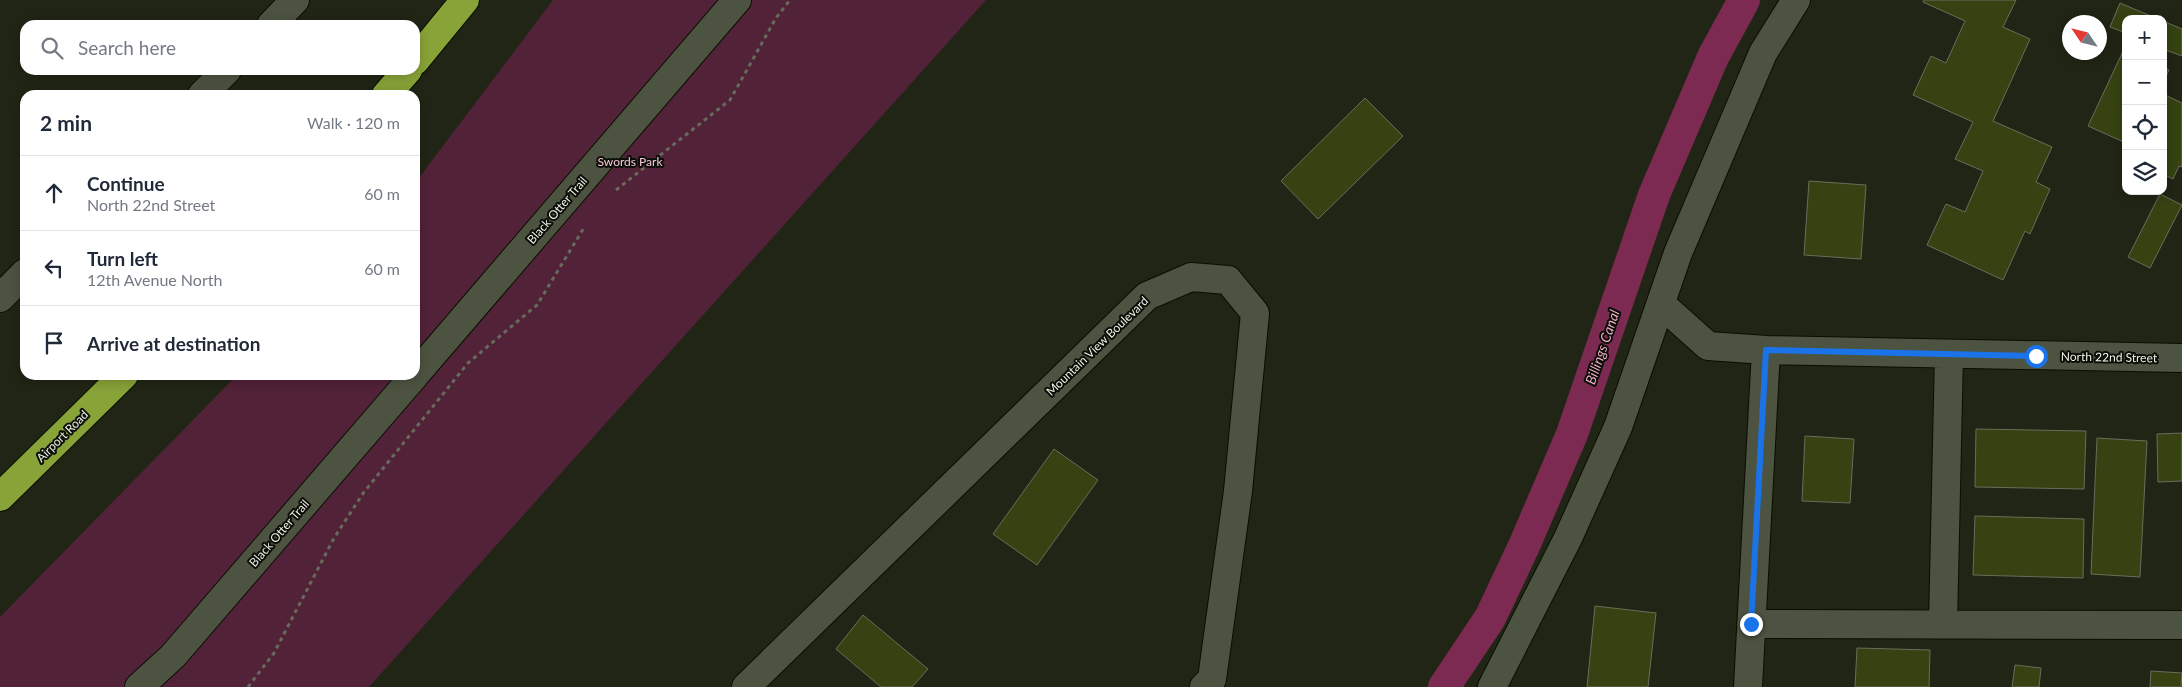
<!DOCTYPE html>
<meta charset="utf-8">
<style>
:root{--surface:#fff;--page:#f6f6f7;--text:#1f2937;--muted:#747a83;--line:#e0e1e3}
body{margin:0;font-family:Lato,sans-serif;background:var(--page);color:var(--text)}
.controls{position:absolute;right:15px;top:15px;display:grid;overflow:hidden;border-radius:10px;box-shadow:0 2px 12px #0003}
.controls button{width:45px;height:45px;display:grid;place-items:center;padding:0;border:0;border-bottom:1px solid var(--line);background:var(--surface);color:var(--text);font:25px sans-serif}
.compass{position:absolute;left:2062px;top:15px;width:45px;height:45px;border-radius:50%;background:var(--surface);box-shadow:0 2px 12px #0003;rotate:305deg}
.stop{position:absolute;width:15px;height:15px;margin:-11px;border:4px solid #1a73e8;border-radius:50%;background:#fff}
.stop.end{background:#1a73e8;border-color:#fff;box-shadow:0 1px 5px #0008}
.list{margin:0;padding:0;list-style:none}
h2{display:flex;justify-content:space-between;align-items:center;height:65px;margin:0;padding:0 20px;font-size:21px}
h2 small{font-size:16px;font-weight:400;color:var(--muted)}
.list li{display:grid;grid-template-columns:32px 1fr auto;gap:15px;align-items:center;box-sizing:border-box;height:75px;padding:0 20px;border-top:1px solid var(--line)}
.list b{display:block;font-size:19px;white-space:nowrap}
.list p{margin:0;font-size:16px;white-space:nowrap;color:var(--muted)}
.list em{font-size:16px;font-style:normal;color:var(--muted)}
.icon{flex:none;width:28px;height:28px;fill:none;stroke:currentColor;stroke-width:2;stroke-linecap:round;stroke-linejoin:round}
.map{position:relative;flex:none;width:2182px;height:687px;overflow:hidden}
.search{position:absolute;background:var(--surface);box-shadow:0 2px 12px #0003;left:20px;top:20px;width:400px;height:55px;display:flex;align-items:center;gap:12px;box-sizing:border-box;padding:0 18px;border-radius:15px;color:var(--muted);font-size:19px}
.panel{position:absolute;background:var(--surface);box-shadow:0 2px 12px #0003;left:20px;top:90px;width:400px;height:290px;border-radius:15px}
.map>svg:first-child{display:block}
.green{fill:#522238}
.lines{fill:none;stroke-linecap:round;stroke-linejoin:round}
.canal{stroke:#7c2a51;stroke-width:32}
.building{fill:#364212;stroke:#686e5b}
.minor-casing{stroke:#0a0e02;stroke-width:30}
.highway-casing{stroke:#0a0e02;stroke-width:30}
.path{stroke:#666b5c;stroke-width:3;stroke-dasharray:4 4;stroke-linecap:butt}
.minor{stroke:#4d5341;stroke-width:28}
.highway{stroke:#88a338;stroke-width:28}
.route{stroke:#1a73e8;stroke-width:6}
.labels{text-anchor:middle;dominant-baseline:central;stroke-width:4;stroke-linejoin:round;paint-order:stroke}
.park-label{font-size:12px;fill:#f8c7d9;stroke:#0b0d07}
.street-label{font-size:12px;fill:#eff2e7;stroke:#0b0d07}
.water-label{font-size:14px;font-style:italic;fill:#f5adc9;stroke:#0b0d07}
</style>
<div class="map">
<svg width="2182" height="687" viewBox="0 0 2182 687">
<rect width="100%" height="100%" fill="#202515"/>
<path class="green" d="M553,0H986L369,687H0V617L237,375H415V183Z"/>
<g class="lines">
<path class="canal" d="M1444,687L1490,618L1524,546L1572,434L1654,195L1713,57L1744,0"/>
</g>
<path class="building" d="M1924,0H2016L2003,27L2030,39L1993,121L2052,147L2036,182L2050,189L2030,234L2025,231L2003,280L1927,245L1946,204L1965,212L1983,171L1955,159L1973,122L1913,95L1931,56L1946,63L1965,21L1923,2Z
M2120,3L2158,19H2126V33L2110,27Z
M2163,21L2182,29V56L2163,49Z
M2124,49L2126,50V143L2088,126Z
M2163,67L2169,70L2163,82Z
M2163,94L2182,103V167L2179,166L2173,179L2163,174Z
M1365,98L1403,136L1318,219L1281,181Z
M1809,181L1866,185L1861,259L1804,255Z
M2160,194L2182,205L2150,268L2128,257Z
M1976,429L2086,431L2084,489L1975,487Z
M2182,433V481L2158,482L2157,434Z
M1805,436L1854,439L1850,503L1802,501Z
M2097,438L2147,441L2140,577L2091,574Z
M1054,449L1098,480L1037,565L993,534Z
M1975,516L2084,519L2083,578L1973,575Z
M1595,606L1656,613L1648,687H1587Z
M863,615L928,669L912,687H881L836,649Z
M1857,648L1930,650L1929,687H1855Z
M2015,665L2041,668L2039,687H2012Z
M2151,671L2182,673L2181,687H2150Z"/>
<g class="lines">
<g class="minor-casing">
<path id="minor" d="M271,25L295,0
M202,95L227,70
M0,298L25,273
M1661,304L1708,346L1766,350L2182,358
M415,375L737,0
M1751,624L2182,625
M1943,624L1949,354
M139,687L173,656L415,375
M746,687L1147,296L1191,277L1228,280L1255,313L1238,491L1212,679L1204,687
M1492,687L1568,538L1618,427L1678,253L1763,53L1796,0
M1748,687L1766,350"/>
</g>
<g class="highway-casing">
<path id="highway" d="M415,61L465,0
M386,95L408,70
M0,497L124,375"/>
</g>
<path class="path" d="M616,190L730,100L776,18L790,0
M248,687L274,653L334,538L364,492L468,363L537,305L585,226"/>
<use href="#minor" class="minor"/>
<use href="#highway" class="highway"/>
</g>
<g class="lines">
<path class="route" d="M1751,624L1766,350L2036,356"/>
</g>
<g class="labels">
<g class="park-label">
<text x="630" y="161">Swords Park</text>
</g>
<g class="street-label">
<text transform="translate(557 210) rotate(-49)">Black Otter Trail</text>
<text transform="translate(1097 346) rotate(-44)">Mountain View Boulevard</text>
<text transform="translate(2109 357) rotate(1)">North 22nd Street</text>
<text transform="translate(62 436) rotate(-45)">Airport Road</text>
<text transform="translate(279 533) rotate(-49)">Black Otter Trail</text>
</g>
<g class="water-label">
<text transform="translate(1602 347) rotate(-71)">Billings Canal</text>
</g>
</g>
</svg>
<div class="controls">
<button>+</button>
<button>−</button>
<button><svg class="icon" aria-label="locate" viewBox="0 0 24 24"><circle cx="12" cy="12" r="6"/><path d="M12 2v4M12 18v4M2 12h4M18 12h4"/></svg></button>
<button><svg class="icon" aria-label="layers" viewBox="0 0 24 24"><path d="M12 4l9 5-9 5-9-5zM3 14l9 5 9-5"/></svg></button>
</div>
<svg class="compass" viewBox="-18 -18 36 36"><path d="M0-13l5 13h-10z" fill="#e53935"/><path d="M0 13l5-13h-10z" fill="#747a83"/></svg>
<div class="stop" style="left:2036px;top:356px"></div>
<div class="stop end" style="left:1751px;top:624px"></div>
<div class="search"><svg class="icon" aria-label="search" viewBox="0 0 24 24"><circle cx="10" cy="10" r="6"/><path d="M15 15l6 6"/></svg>Search here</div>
<section class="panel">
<h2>2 min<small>Walk · 120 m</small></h2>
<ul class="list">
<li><svg class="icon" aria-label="ahead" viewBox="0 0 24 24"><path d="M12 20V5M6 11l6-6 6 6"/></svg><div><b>Continue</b><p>North 22nd Street</p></div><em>60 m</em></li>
<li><svg class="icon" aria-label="left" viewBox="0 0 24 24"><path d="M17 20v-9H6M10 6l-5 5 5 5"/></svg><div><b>Turn left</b><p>12th Avenue North</p></div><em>60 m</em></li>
<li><svg class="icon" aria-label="arrive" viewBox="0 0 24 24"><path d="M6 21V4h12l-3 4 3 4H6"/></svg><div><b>Arrive at destination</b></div></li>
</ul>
</section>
</div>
